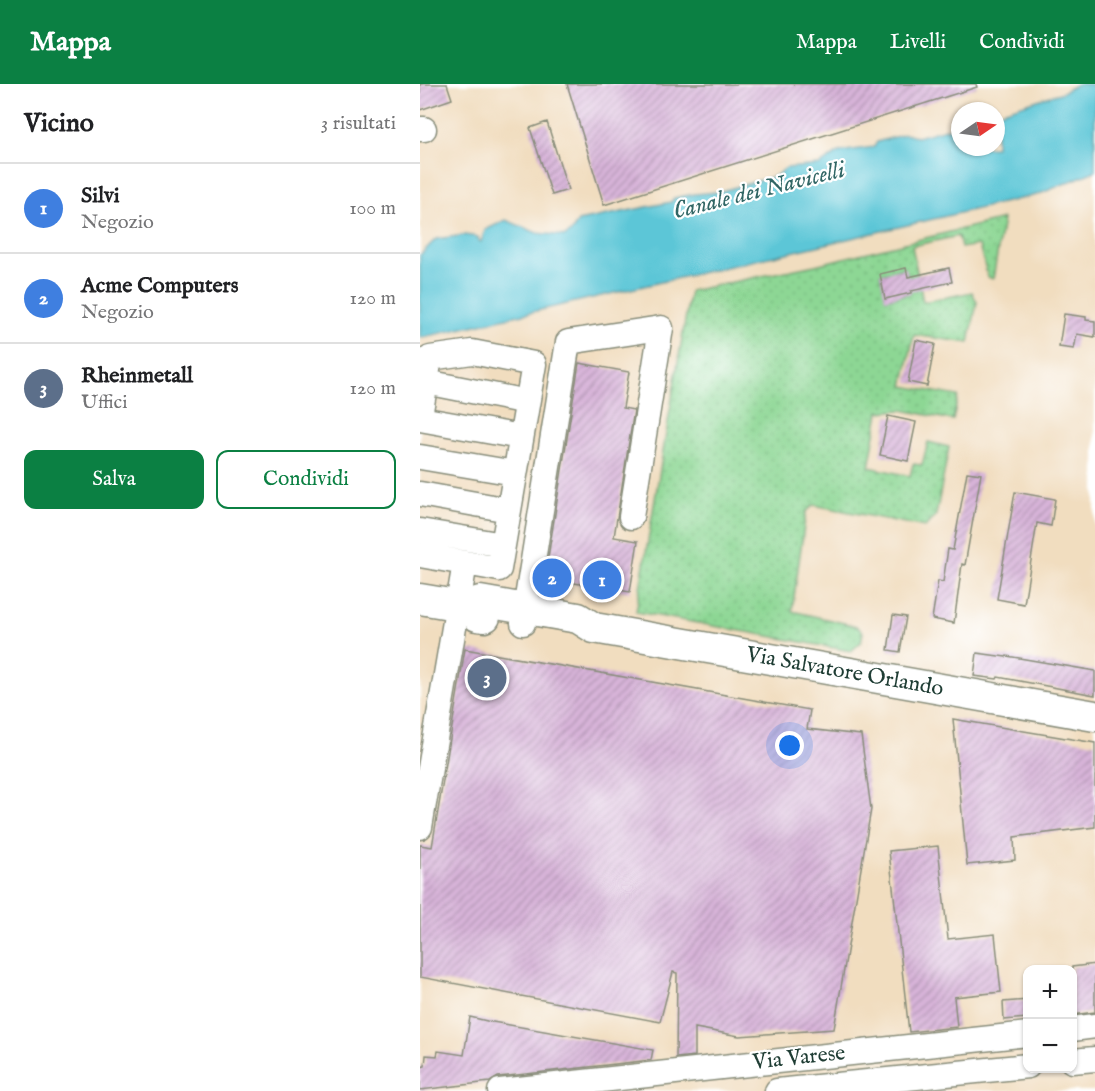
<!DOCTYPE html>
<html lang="it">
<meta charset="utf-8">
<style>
:root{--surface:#fff;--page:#f6f6f6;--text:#202124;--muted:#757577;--line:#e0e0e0;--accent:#0b8043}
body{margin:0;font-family:"IM FELL English",serif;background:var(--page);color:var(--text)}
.controls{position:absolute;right:18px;bottom:18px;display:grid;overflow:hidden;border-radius:12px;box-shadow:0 2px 4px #0004}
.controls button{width:54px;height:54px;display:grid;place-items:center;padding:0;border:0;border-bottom:2px solid var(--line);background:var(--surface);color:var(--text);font:30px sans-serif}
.compass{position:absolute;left:531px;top:18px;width:54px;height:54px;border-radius:50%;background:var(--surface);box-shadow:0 2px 4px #0004;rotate:77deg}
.you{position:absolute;left:370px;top:662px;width:21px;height:21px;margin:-15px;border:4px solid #fff;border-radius:50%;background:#1a73e8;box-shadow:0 0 0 9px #1a73e833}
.badge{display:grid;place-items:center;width:39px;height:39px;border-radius:50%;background:var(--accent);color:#fff;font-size:20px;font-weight:700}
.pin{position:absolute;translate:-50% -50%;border:3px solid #fff;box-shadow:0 2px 6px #0006}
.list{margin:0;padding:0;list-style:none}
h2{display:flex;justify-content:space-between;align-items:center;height:78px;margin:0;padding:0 24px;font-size:26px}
h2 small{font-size:20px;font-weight:400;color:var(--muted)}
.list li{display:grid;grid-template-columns:39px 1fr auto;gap:18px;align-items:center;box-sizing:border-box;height:90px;padding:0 24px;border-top:2px solid var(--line)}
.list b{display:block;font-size:22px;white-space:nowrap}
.list p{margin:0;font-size:20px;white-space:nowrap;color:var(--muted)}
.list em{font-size:20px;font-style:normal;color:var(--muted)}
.actions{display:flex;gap:12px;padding:18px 24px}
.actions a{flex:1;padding:14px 0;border:2px solid var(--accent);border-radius:12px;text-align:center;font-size:21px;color:var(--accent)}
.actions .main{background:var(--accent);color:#fff}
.map{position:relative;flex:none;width:675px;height:1007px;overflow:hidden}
header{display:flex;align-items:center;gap:36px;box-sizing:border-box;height:84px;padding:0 30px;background:var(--accent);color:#fff}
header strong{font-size:28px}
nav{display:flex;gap:33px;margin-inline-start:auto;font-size:21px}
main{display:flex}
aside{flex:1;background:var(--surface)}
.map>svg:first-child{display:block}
.grass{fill:url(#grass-dots);stroke:#568a64;stroke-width:1.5;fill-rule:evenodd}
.water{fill:#5cc6d7;stroke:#3e8286;stroke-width:1.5}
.building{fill:url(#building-hatch)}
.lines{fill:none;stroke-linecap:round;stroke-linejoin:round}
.minor-casing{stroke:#888d7a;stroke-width:27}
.major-casing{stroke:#888d7a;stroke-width:33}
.minor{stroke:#fff;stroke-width:24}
.major{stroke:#fff;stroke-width:30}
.labels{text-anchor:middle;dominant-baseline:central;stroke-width:4.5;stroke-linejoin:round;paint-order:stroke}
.street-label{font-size:22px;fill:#1f3d34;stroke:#fff}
.water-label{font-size:24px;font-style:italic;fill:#316665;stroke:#fff}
</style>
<header>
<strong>Mappa</strong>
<nav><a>Mappa</a><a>Livelli</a><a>Condividi</a></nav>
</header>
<main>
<aside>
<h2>Vicino<small>3 risultati</small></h2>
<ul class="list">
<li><span class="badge" style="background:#3f7fe0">1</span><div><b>Silvi</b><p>Negozio</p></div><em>100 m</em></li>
<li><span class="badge" style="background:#3f7fe0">2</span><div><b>Acme Computers</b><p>Negozio</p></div><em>120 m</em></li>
<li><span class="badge" style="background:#5c6f8a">3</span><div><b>Rheinmetall</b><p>Uffici</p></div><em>120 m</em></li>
</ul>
<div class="actions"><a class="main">Salva</a><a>Condividi</a></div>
</aside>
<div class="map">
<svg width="675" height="1007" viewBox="0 0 675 1007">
<defs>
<pattern id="grass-dots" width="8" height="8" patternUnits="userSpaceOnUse" patternTransform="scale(1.5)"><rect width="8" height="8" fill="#8dd794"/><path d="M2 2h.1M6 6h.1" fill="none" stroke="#79b980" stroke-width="1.8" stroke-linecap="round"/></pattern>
<pattern id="building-hatch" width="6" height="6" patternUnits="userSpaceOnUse" patternTransform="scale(1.5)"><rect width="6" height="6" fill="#d8b4d9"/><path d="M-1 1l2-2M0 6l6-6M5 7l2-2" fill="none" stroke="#af94b1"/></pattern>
</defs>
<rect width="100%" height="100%" fill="#fff"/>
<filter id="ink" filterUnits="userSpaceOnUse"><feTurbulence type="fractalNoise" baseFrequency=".0167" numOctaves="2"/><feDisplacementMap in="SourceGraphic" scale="12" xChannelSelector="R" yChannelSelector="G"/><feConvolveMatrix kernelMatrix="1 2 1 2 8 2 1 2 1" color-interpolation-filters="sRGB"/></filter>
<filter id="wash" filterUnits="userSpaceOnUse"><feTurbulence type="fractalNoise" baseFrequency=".008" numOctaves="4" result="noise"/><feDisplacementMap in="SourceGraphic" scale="24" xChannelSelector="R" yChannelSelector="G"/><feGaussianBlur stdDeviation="1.35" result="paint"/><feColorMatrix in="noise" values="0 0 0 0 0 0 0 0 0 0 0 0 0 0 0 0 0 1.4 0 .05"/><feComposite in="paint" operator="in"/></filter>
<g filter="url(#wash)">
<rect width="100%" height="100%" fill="#f1ddbf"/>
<path class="grass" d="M583,135L573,195L568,193L559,161L541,164L538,152L492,162L503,218L552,208L557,218L549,259L494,251L483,302L538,312L533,336L482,326L459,328L449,383L490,392L493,380L502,381L508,358L529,363L516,431L505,443L394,421L386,428L372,527L436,542L443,548L441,558L431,567L216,528L270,207L395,181ZM485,184L491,209L466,215L460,190Z"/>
<path class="water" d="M657,0H675V87L617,111L0,254V171L16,155L45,151L58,153L59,157L61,158L65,146L86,136L117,149L145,152L152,147L158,137L251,118L254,114L275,110L298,108L355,92L366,84L400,81L419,68L454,63L457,58L485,50L497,53L540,41V63H576V29L643,8Z"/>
<g id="blocks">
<path class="building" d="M0,0H27L32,15L0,26Z
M147,0H556L557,3L184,121Z
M127,38L148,106L132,111L110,44Z
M486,184L488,193L529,184L532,198L491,207V209L465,215L460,190Z
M644,230L666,233V236L675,237V253L657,250L654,265L639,263Z
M496,256L515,260L507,302L488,298Z
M159,279L209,288L203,324L214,326L194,453L218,457L210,508L148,498L147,503L124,499Z
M468,332L496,338L488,377L460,371Z
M547,388L561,390L545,481L542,480L534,539L512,535L518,497L523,498L528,465L533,466Z
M595,408L635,415L631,442L617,439L604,520L577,515Z
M473,531L486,533L480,568L468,566Z
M45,565L390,626L387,645L441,651L451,725L414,945L319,952L275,944V972L256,974L257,889L253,888L240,938L0,893V761L12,763Z
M557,569L586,573L587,572L675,587V611L578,593L577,595L554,592Z
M533,635L675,659V743L594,753L595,776L547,781Z
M518,762L528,855L575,850L581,908L534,913L537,943L489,948L469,767Z
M675,880V928L652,931V883Z
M608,916V934L584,936L583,918Z
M50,933L67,937L233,966L231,976L78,993L70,998L0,1006V983L5,982L6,971L17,972L18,967L44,971Z"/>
</g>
</g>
<g filter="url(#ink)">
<use href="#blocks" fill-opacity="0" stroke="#888d7a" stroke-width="1.5"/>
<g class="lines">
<g class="minor-casing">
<path id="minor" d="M0,45H4
M6,298L107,318
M0,332L10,274L52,268L114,280L79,485L0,471
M0,335L101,353
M0,373L95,389
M0,410L89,426
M0,447L83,461
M103,539L148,258L241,244L211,433
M0,743L45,479
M652,945L675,942
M652,977L675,975
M80,1007L608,950
M357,1007L608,982"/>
</g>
<g class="major-casing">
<path id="major" d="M0,515L48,523L57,532L65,533
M48,523L60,517L158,534L174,544L675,632"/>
</g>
<use href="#minor" class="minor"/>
<use href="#major" class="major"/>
</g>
</g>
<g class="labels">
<g class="street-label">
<text transform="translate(425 588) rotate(10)">Via Salvatore Orlando</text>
<text transform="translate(379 974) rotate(-6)">Via Varese</text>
</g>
<g class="water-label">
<text transform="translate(339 107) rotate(-14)">Canale dei Navicelli</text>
</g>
</g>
</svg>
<div class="controls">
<button>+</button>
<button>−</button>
</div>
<svg class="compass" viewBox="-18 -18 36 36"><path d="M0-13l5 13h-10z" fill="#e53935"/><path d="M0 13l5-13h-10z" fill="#757577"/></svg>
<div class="you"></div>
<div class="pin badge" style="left:182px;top:496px;background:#3f7fe0">1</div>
<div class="pin badge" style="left:132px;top:494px;background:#3f7fe0">2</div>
<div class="pin badge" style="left:67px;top:594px;background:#5c6f8a">3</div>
</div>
</main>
